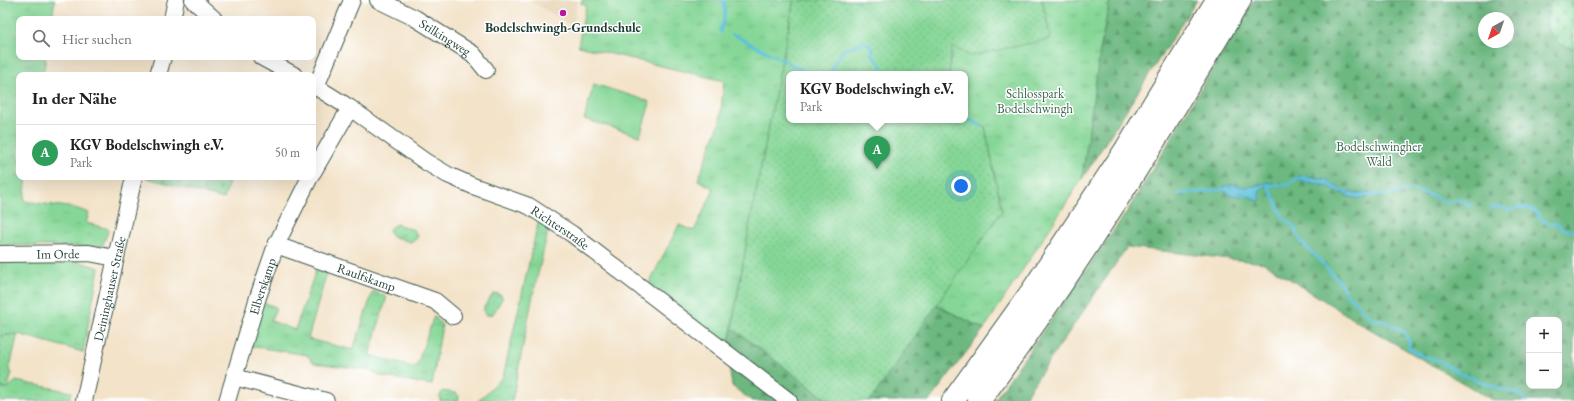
<!DOCTYPE html>
<html lang="de">
<meta charset="utf-8">
<style>
:root{--surface:#fff;--page:#f6f6f6;--text:#222;--muted:#767676;--line:#e0e0e0;--accent:#b5179e}
body{margin:0;font-family:"EB Garamond",serif;background:var(--page);color:var(--text)}
.controls{position:absolute;right:12px;bottom:12px;display:grid;overflow:hidden;border-radius:8px;box-shadow:0 4px 16px #0002}
.controls button{width:36px;height:36px;display:grid;place-items:center;padding:0;border:0;border-bottom:1px solid var(--line);background:var(--surface);color:var(--text);font:20px sans-serif}
.compass{position:absolute;left:1478px;top:12px;width:36px;height:36px;border-radius:50%;background:var(--surface);box-shadow:0 4px 16px #0002;rotate:220deg}
.you{position:absolute;left:961px;top:186px;width:14px;height:14px;margin:-10px;border:3px solid #fff;border-radius:50%;background:#1a73e8;box-shadow:0 0 0 6px #1a73e833}
.badge{display:grid;place-items:center;width:26px;height:26px;border-radius:50%;background:var(--accent);color:#fff;font-size:13px;font-weight:700}
.pin{position:absolute;translate:-50% -33px;filter:drop-shadow(0 1px 2px #0008)}
.pin::after{content:'';position:absolute;top:21px;width:14px;height:12px;background:inherit;clip-path:polygon(0 0,100% 0,50% 100%)}
.popup{position:absolute;left:786px;top:71px;width:182px;height:52px;box-sizing:border-box;display:grid;place-content:center;border-radius:8px;background:var(--surface);filter:drop-shadow(0 1px 3px #0005);font-size:13px;white-space:nowrap;color:var(--muted)}
.popup b{font-size:15px;color:var(--text)}
.popup::after{content:'';position:absolute;left:50%;top:100%;margin-left:-8px;border:8px solid transparent;border-top-color:var(--surface)}
.list{margin:0;padding:0;list-style:none}
h2{display:flex;justify-content:space-between;align-items:center;height:52px;margin:0;padding:0 16px;font-size:17px}
h2 small{font-size:13px;font-weight:400;color:var(--muted)}
.list li{display:grid;grid-template-columns:26px 1fr auto;gap:12px;align-items:center;box-sizing:border-box;height:56px;padding:0 16px;border-top:1px solid var(--line)}
.list b{display:block;font-size:15px;white-space:nowrap}
.list p{margin:0;font-size:13px;white-space:nowrap;color:var(--muted)}
.list em{font-size:13px;font-style:normal;color:var(--muted)}
.icon{flex:none;width:22px;height:22px;fill:none;stroke:currentColor;stroke-width:2;stroke-linecap:round;stroke-linejoin:round}
.map{position:relative;flex:none;width:1574px;height:401px;overflow:hidden}
.search{position:absolute;background:var(--surface);box-shadow:0 4px 16px #0002;left:16px;top:16px;width:300px;height:44px;display:flex;align-items:center;gap:10px;box-sizing:border-box;padding:0 14px;border-radius:8px;color:var(--muted);font-size:15px}
.panel{position:absolute;background:var(--surface);box-shadow:0 4px 16px #0002;left:16px;top:72px;width:300px;height:108px;border-radius:8px}
.map>svg:first-child{display:block}
.built{fill:#e7d5b7}
.grass{fill:url(#grass-tufts);stroke:#528a66}
.forest{fill:url(#forest-firs);stroke:#467a5a;fill-rule:evenodd}
.cemetery{fill:url(#cemetery-stones);stroke:#528a66}
.garden{fill:url(#garden-dots);stroke:#528a66}
.pitch{fill:#86d797;stroke:#528a66}
.water{fill:url(#water-ripples);stroke:#3e7e87}
.lines{fill:none;stroke-linecap:round;stroke-linejoin:round}
.stream{stroke:#5cc0da;stroke-width:3}
.minor-casing{stroke:#3f564a;stroke-width:18}
.highway-casing{stroke:#3f564a;stroke-width:24}
.minor{stroke:#fff;stroke-width:16}
.highway{stroke:#fff;stroke-width:22}
.poi-dot{fill:#b5179e;stroke:#fff;stroke-width:1.5}
.labels{text-anchor:middle;dominant-baseline:central;stroke-width:3;stroke-linejoin:round;paint-order:stroke}
.poi-label{font-size:13px;font-weight:bold;fill:#1f3d34;stroke:#fff}
.street-label{font-size:13px;fill:#1f3d34;stroke:#fff}
.park-label{font-size:13px;fill:#39644d;stroke:#fff}
</style>
<div class="map">
<svg width="1574" height="401" viewBox="0 0 1574 401">
<defs>
<pattern id="grass-tufts" width="24" height="20" patternUnits="userSpaceOnUse"><rect width="24" height="20" fill="#86d797"/><path d="M3 7l-1-3M5 7V3M7 7l1-3M15 17l-1-3M17 17v-4M19 17l1-3" fill="none" stroke="#73b983"/></pattern>
<pattern id="forest-firs" width="22" height="20" patternUnits="userSpaceOnUse"><rect width="22" height="20" fill="#6cb880"/><path d="M5 1l3.5 6h-7zM16 11l3.5 6h-7z" fill="#58976a"/></pattern>
<pattern id="cemetery-stones" width="16" height="16" patternUnits="userSpaceOnUse"><rect width="16" height="16" fill="#86d797"/><path d="M2 7V4a2 2 0 0 1 4 0v3zM10 15v-3a2 2 0 0 1 4 0v3z" fill="#73b983"/></pattern>
<pattern id="garden-dots" width="8" height="8" patternUnits="userSpaceOnUse"><rect width="8" height="8" fill="#86d797"/><path d="M2 2h.1M6 6h.1" fill="none" stroke="#73b983" stroke-width="1.8" stroke-linecap="round"/></pattern>
<pattern id="water-ripples" width="26" height="14" patternUnits="userSpaceOnUse"><rect width="26" height="14" fill="#5cc0da"/><path d="M2 4q2-2 4 0t4 0M15 11q2-2 4 0t4 0" fill="none" stroke="#4b9db2"/></pattern>
</defs>
<rect width="100%" height="100%" fill="#fff"/>
<filter id="ink" filterUnits="userSpaceOnUse"><feTurbulence type="fractalNoise" baseFrequency=".025" numOctaves="2"/><feDisplacementMap in="SourceGraphic" scale="8" xChannelSelector="R" yChannelSelector="G"/><feConvolveMatrix kernelMatrix="1 2 1 2 8 2 1 2 1" color-interpolation-filters="sRGB"/></filter>
<filter id="wash" filterUnits="userSpaceOnUse"><feTurbulence type="fractalNoise" baseFrequency=".012" numOctaves="4" result="noise"/><feDisplacementMap in="SourceGraphic" scale="16" xChannelSelector="R" yChannelSelector="G"/><feGaussianBlur stdDeviation="0.9" result="paint"/><feColorMatrix in="noise" values="0 0 0 0 0 0 0 0 0 0 0 0 0 0 0 0 0 1.4 0 .05"/><feComposite in="paint" operator="in"/></filter>
<g filter="url(#wash)">
<rect width="100%" height="100%" fill="#f3e3c9"/>
<path class="built" d="M529,0H578L573,26Z"/>
<path class="grass" d="M0,0H55L52,19H19V57H46L43,75H19V177H27L24,201L75,208L89,213L86,223L109,229L102,247L0,245Z
M582,0H794L752,212L727,354L645,291L679,225L694,231L714,189L698,180L720,121L724,81L578,46L586,5L581,4Z
M1042,0H1110L1100,51L1082,179L984,329L936,305L1002,211L985,127L965,116V74H949L951,47L1051,39Z
M539,219H551L533,295L512,401H478L503,377Z
M396,224L414,230L418,236L416,239L410,242L392,236L389,230L390,228Z
M74,260L99,268L83,352L18,334L0,336V262Z
M316,270L327,272L308,339L353,350L373,291L387,297L369,355L416,368L434,316L442,325L432,385L380,376L371,370L314,363L307,355L250,346L261,302L276,307L271,321L295,330Z
M497,293L502,296V299L493,314L486,315L484,312V307L493,294Z
M16,381L72,392L69,401H0V388H8Z
M443,391L456,393L459,396L458,401H440V395Z"/>
<path class="forest" d="M1110,0H1158L1161,2L1163,0H1197L1082,179L1100,51Z
M1254,0H1574V401H1494L1363,325L1264,263L1127,247L1022,401H994L1128,210ZM1484,18H1508V42H1484ZM1529,320H1559V386H1529Z
M936,305L984,329L929,401H870Z
M732,328L829,401H752L732,386L727,354Z"/>
<path class="cemetery" d="M1554,0H1574V48C1571,47 1567,47 1564,46C1546,38 1542,14 1554,0Z
M143,177H230L224,199Z"/>
<path class="garden" d="M794,0H1042L1051,39L970,56L952,47L949,74H789V120H965V116L985,127L1002,211L870,401H829L732,328L752,212Z
M18,334L9,371L12,372L8,388H0V336Z"/>
<path class="pitch" d="M594,84L648,101L650,103L640,136L584,119Z"/>
<path class="water" d="M1301,175L1326,179L1339,188L1357,194L1369,192L1374,196C1350,204 1342,191 1320,184C1312,182 1304,184 1296,179Z
M1268,182L1274,183V185L1264,187L1260,191L1259,196L1261,199L1259,202L1251,197L1231,195L1224,191V187C1232,180 1240,188 1249,187C1252,187 1253,185 1256,185C1262,184 1262,184 1268,182Z"/>
<g class="lines">
<path class="stream" d="M721,32L720,29C726,22 725,10 724,1L721,0
M732,34L810,74
M831,74L835,61L844,50L864,42L872,47L873,56L882,67
M965,117L981,126
M1268,185L1283,217L1294,227L1302,243L1318,258L1331,273L1338,279L1345,292L1367,314L1374,320H1382L1404,332L1409,341V348L1422,356L1436,359L1460,373L1479,381L1507,391L1518,393L1522,398L1527,401
M1271,185H1287L1296,179H1298
M1414,190L1433,196L1446,203L1463,199L1467,205L1471,206
M1179,194L1227,189
M1370,196L1379,194L1386,196L1409,190
M1491,207L1497,208L1500,206L1509,210C1511,210 1513,209 1515,208C1523,205 1539,209 1539,218L1547,223L1557,224L1568,231L1574,229"/>
</g>
</g>
<g filter="url(#ink)">
<g class="lines">
<g class="minor-casing">
<g id="minor">
<path d="M193,0L214,19"/>
<path id="s1" d="M378,0L415,18L473,54L486,70"/>
<path d="M172,19L176,0"/>
<path d="M261,57L294,75"/>
<path d="M158,75L163,57"/>
<path id="s2" d="M313,85L350,108L426,162L448,175L473,186L529,206L572,234L789,401"/>
<path d="M316,87L352,0"/>
<path d="M313,172L350,108"/>
<path id="s3" d="M276,245L435,301L453,316"/>
<path id="s4" d="M0,254L89,253L115,258"/>
<path d="M234,377L326,401"/>
<path id="s5" d="M84,401L134,177"/>
<path id="s6" d="M227,401L258,297L276,245L310,177"/>
</g>
</g>
<g class="highway-casing">
<path id="highway" d="M953,401L1032,291L1126,149L1217,0
M979,401C1074,273 1158,137 1240,0"/>
</g>
<use href="#minor" class="minor"/>
<use href="#highway" class="highway"/>
</g>
</g>
<circle class="poi-dot" cx="563" cy="13" r="4"/>
<g class="labels">
<g class="poi-label">
<text x="563" y="27">Bodelschwingh-Grundschule</text>
</g>
<g class="street-label">
<text stroke="none"><textPath href="#s1" startOffset="77">Stilkingweg</textPath></text>
<text stroke="none"><textPath href="#s2" startOffset="287">Richterstraße</textPath></text>
<text stroke="none"><textPath href="#s4" startOffset="58">Im Orde</textPath></text>
<text stroke="none"><textPath href="#s3" startOffset="96">Raulfskamp</textPath></text>
<text stroke="none"><textPath href="#s6" startOffset="120">Elberskamp</textPath></text>
<text stroke="none"><textPath href="#s5" startOffset="115">Deininghauser Straße</textPath></text>
</g>
<g class="park-label">
<text x="1035" y="93">Schlosspark<tspan x="1035" dy="15">Bodelschwingh</tspan></text>
<text x="1379" y="146">Bodelschwingher<tspan x="1379" dy="15">Wald</tspan></text>
</g>
</g>
</svg>
<div class="controls">
<button>+</button>
<button>−</button>
</div>
<svg class="compass" viewBox="-18 -18 36 36"><path d="M0-13l5 13h-10z" fill="#e53935"/><path d="M0 13l5-13h-10z" fill="#767676"/></svg>
<div class="you"></div>
<div class="pin badge" style="left:877px;top:169px;background:#2e9e5b">A</div>
<div class="popup"><b>KGV Bodelschwingh e.V.</b>Park</div>
<div class="search"><svg class="icon" aria-label="search" viewBox="0 0 24 24"><circle cx="10" cy="10" r="6"/><path d="M15 15l6 6"/></svg>Hier suchen</div>
<section class="panel">
<h2>In der Nähe<small></small></h2>
<ul class="list">
<li><span class="badge" style="background:#2e9e5b">A</span><div><b>KGV Bodelschwingh e.V.</b><p>Park</p></div><em>50 m</em></li>
</ul>
</section>
</div>
